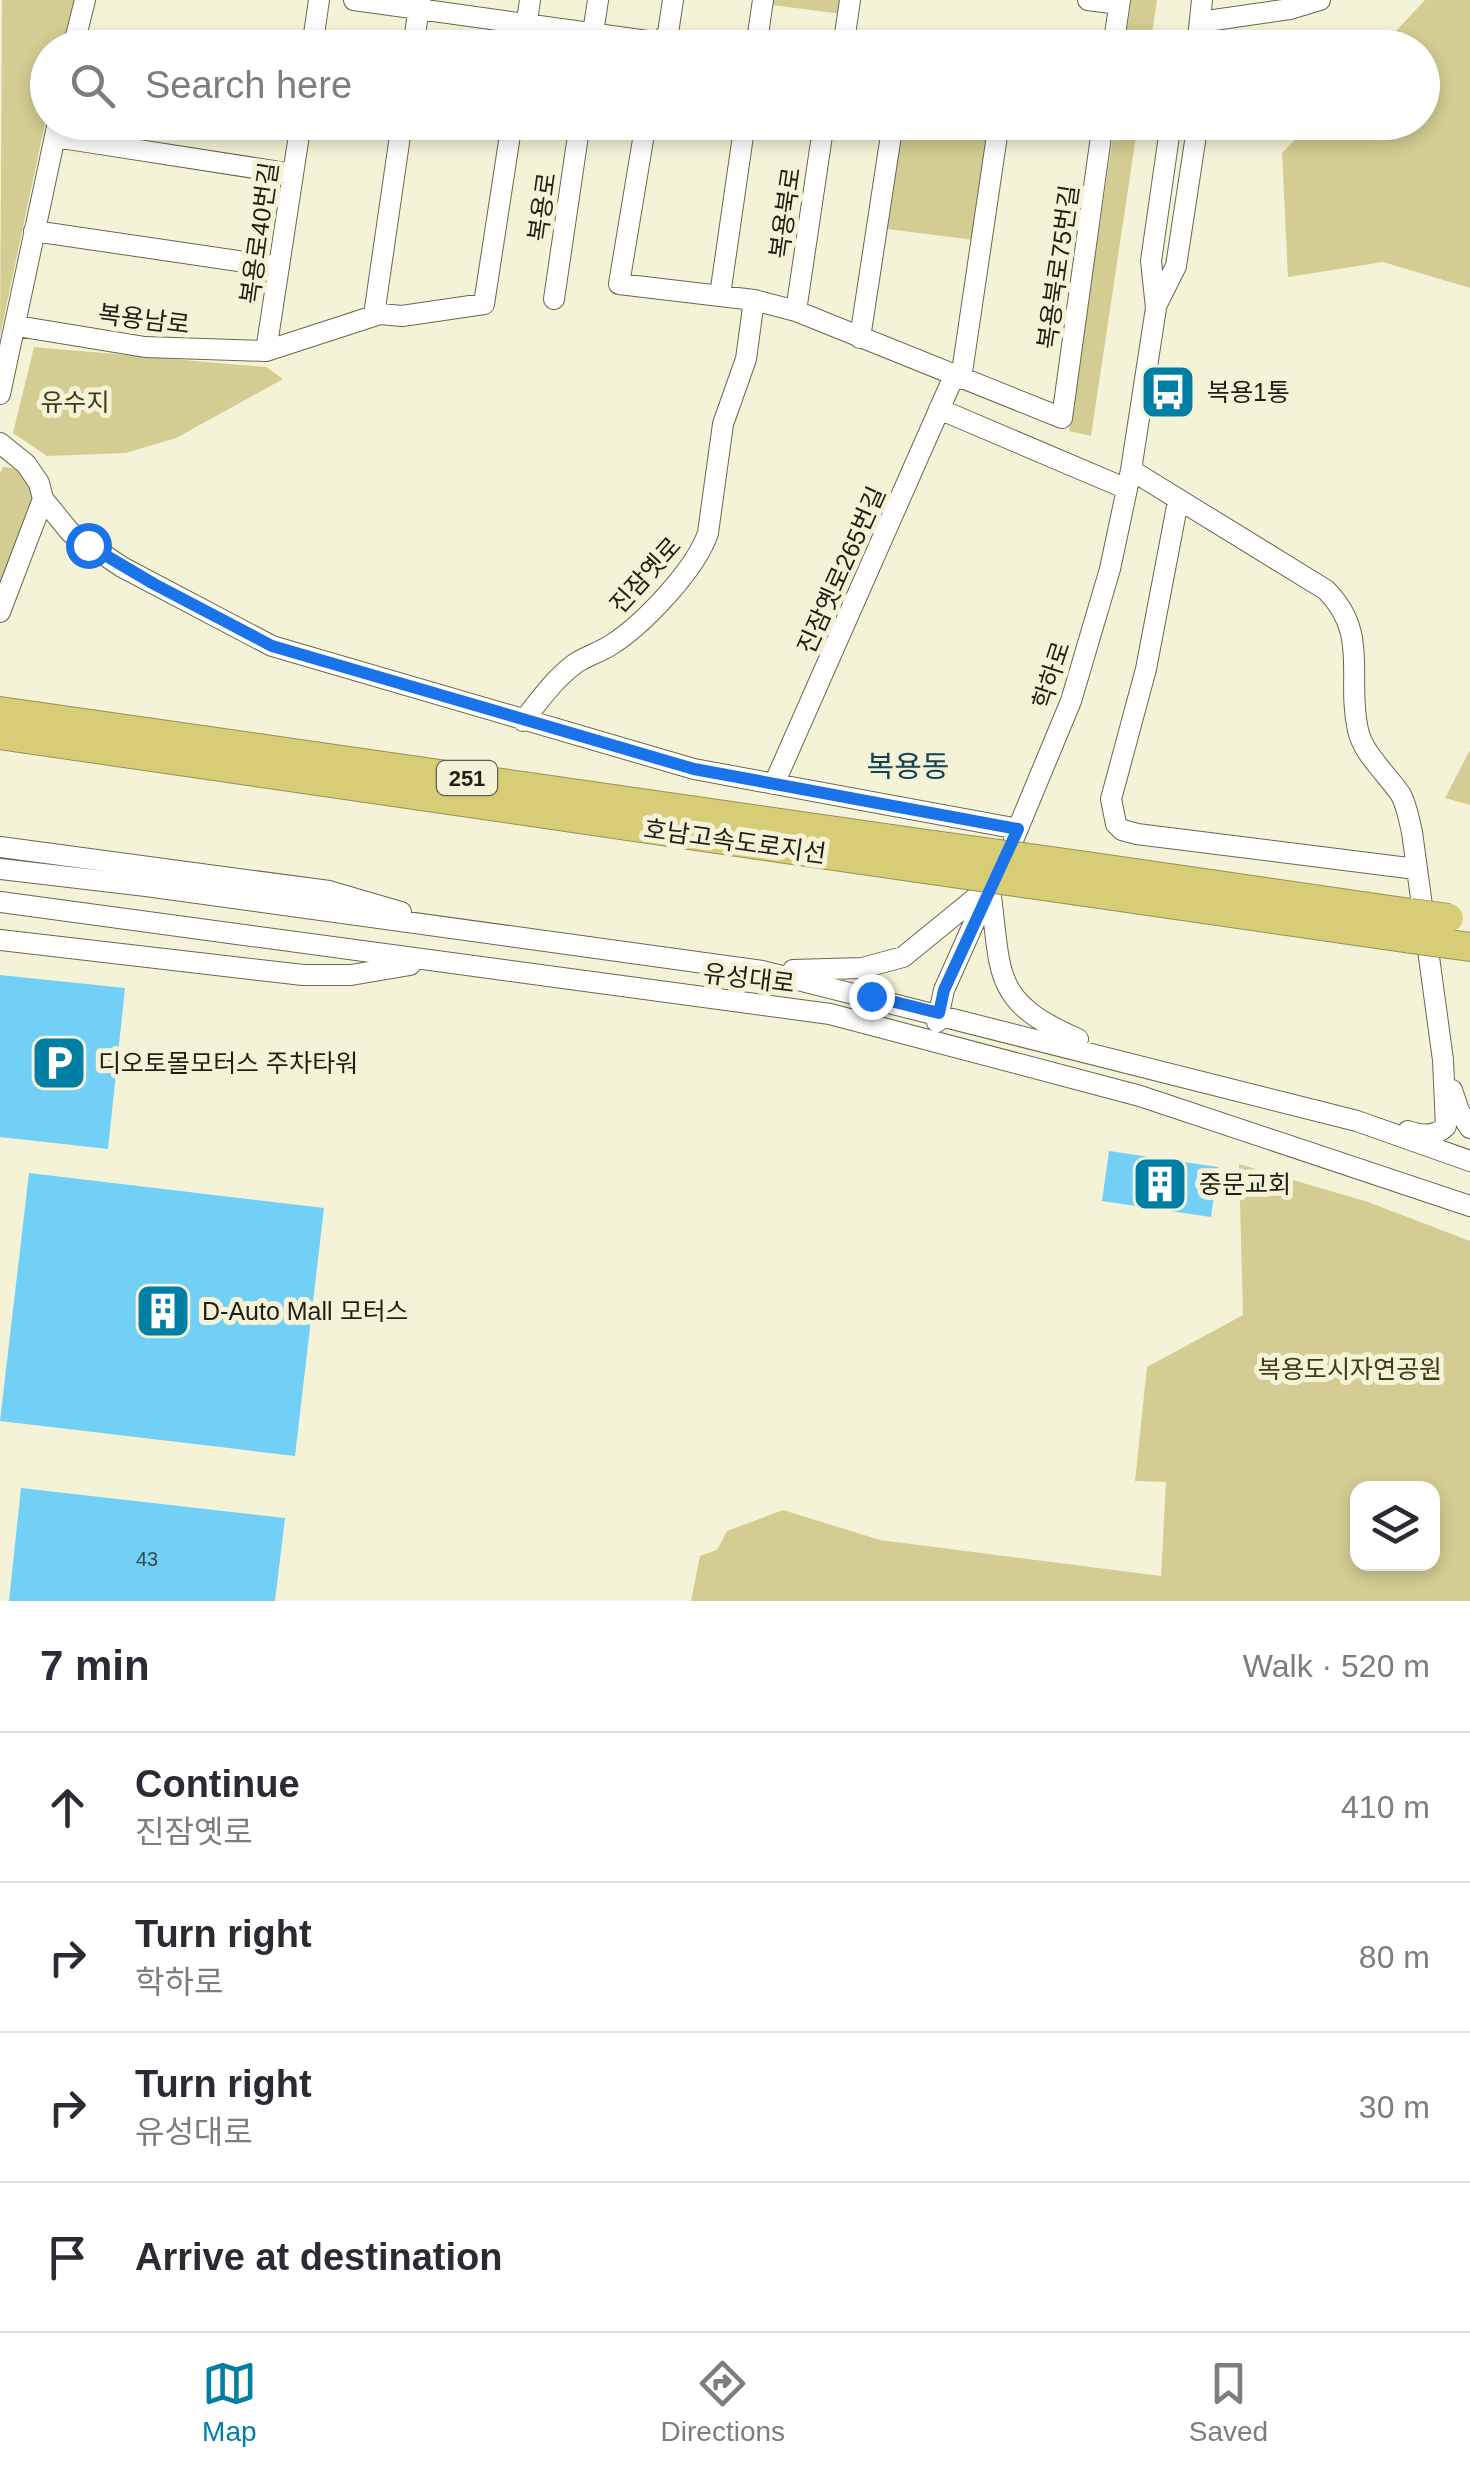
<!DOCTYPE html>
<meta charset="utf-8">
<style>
:root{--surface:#fff;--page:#f7f7f7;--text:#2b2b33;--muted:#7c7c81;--line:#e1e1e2;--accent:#007fa4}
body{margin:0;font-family:Arial,"Noto Sans KR",sans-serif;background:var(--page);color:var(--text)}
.controls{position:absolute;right:30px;bottom:30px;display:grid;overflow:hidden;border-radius:20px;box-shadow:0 5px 15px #0003}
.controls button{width:90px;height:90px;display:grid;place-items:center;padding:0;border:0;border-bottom:2px solid var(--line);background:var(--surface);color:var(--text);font:50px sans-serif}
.stop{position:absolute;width:30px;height:30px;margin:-22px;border:8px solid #1a73e8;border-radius:50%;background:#fff}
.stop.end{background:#1a73e8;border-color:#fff;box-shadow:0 2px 10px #0008}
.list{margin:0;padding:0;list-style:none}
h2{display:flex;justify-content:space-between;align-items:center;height:130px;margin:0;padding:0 40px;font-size:42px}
h2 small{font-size:32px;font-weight:400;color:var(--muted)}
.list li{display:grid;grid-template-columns:65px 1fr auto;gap:30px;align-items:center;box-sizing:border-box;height:150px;padding:0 40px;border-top:2px solid var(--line)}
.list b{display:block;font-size:38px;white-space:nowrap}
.list p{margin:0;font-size:32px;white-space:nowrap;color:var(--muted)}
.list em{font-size:32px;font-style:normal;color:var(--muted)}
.icon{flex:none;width:55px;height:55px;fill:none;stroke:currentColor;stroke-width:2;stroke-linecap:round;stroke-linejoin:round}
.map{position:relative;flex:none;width:1470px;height:1601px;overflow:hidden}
.search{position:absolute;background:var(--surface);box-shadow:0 5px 15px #0003;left:30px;right:30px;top:30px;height:110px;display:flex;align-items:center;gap:25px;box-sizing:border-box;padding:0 35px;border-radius:55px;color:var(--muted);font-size:38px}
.sheet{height:730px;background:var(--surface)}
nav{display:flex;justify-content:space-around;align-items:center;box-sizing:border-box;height:140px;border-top:2px solid var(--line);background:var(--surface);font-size:28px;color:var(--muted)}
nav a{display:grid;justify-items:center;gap:5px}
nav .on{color:var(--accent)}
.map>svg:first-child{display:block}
.green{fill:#d3cd93;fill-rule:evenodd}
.building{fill:#72d0f6}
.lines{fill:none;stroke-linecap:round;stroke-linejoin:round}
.minor-casing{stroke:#69674e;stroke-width:22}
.highway-casing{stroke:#979055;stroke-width:30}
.minor{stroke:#fff;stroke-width:20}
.highway{stroke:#d7cd77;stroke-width:28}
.highway-bridge-casing{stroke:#979055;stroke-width:30;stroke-linecap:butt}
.highway-bridge{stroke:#d7cd77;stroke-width:28}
.route{stroke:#1a73e8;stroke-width:12}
.labels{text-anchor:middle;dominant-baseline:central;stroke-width:10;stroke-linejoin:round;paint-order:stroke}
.number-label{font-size:20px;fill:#344b4d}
.shield{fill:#f5f3d7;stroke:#605f4f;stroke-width:2.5}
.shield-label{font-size:22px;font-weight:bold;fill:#201f15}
.street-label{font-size:25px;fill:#201f15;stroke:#f5f3d7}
.poi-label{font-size:25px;fill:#201f15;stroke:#f5f3d7;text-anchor:start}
.park-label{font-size:25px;fill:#403c18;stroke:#f5f3d7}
.quarter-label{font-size:30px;fill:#114355;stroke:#f5f3d7}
</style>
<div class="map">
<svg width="1470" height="1601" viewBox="0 0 1470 1601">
<rect width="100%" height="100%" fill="#f5f3d7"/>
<path class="green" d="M2,0H76L64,47L48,48L47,114L0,336Z
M773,0H844L842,14L772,5Z
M1131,0H1157L1150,47H1124Z
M1425,0H1470V288L1383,262L1288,277L1282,153L1311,123L1422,122V48L1381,47Z
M903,123H991L974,240L887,229Z
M1115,123H1138L1091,436L1069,431Z
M34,347L266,367L283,379L176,438L126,453L47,456L13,433Z
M3,467L19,469L35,498L0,596V473Z
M1470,750V805L1445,798Z
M1239,1164L1368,1202L1470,1241V1601H691L700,1556L717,1550L727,1531L783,1510L880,1540L1161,1576L1166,1482L1135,1481L1147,1367L1243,1315ZM1358,1488H1432V1564H1358Z"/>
<path class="building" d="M0,975L125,988L108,1149L0,1137Z
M1109,1151L1218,1167L1211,1217L1102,1201Z
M29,1173L324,1208L295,1456L0,1421Z
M21,1488L285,1518L275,1601H9Z"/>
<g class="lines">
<g class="minor-casing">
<path id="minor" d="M354,0L698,48
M1088,0L1119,4
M1200,22L1290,9L1320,0
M591,46L598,0
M73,48L85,0
M312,48L319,0
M413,48L420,0
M523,48L530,0
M659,48L660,41L668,33L673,0
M756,48L763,0
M843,48L850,0
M1113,48L1120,0
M1197,48L1202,0
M646,122L619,284L754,300L796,311L1062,418L1103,122
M55,137L293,174
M34,231L279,267
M720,295L745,122
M554,299L580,122
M1156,306L1176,266L1198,122
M796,311L824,122
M374,315L402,122
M17,326L145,347L266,351L380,314L402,316L484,304L512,122
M860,338L893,122
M266,351L301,122
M961,379L999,122
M0,394L58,122
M939,409L1127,489
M0,443L26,464L39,483L43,499L70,532L122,567L272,646L694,769L1018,829
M1131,470L1326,590C1370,634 1346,677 1358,730C1363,754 1388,775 1401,795C1407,806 1409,820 1412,832L1443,1060L1446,1126C1436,1137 1422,1136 1408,1131
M1178,501L1146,669L1111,799L1116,824L1122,830L1137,834L1416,869
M0,612L43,499
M523,721C539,701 555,678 576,663C587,656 600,652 611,645C644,624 696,569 708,533L723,424L746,359L754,300
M774,784L954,376
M1014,838L1071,701L1110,569L1131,470L1156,308L1151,261L1171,122
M0,847L329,891L401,912
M0,869L146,886L762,971L1357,1121L1470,1161
M990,889C1002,974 990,1001 1078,1039
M0,902L830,1014L1140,1096L1470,1206
M0,940L303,975H351L410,965
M793,970L862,968L903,957L984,891
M937,1022L944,990L998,869
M1452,1090L1459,1111L1470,1128"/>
</g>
<g class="highway-casing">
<path id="highway" d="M0,711L934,845
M0,735L924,869
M1087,866L1411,913
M1078,891L1411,939
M1448,944L1470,947"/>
</g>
<use href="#minor" class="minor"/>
<use href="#highway" class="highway"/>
<g class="highway-bridge-casing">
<path id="highway-bridge" d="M934,845L1087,866
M924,869L1078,891
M1411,913L1449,918
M1411,939L1448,944"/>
</g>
<use href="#highway-bridge" class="highway-bridge"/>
</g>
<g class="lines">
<path class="route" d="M88,545L154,584L272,646L694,769L1018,829L944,990L939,1013L871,996"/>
</g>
<defs>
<g id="bus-square" transform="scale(2.875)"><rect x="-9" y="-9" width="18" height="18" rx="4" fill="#007fa4" stroke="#f5f3d7"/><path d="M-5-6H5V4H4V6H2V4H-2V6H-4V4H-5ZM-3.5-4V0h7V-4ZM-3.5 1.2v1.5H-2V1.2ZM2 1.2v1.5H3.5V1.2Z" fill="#fff"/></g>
<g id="parking-square" transform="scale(2.875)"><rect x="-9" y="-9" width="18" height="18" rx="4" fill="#007fa4" stroke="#f5f3d7"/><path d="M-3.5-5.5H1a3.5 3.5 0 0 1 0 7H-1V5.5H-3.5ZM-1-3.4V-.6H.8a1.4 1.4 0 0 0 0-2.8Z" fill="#fff"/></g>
<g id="building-square" transform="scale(2.875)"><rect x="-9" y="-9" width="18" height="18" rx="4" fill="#007fa4" stroke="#f5f3d7"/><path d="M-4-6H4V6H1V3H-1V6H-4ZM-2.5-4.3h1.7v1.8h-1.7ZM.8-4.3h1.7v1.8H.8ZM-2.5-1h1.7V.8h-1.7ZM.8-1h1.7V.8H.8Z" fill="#fff"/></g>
</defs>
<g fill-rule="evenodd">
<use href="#bus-square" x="1168" y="392"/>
<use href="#parking-square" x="59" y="1063"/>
<use href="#building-square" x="1160" y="1184"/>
<use href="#building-square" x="163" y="1311"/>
</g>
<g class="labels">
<g class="number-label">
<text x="147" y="1559">43</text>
</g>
<rect class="shield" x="437" y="761" width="60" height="34" rx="8"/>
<g class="shield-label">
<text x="467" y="778">251</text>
</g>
<g class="street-label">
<text transform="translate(542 207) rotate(-82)">복용로</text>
<text transform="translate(785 213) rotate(-82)">복용북로</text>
<text transform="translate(259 233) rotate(-82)">복용로40번길</text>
<text transform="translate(1058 267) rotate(-82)">복용북로75번길</text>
<text transform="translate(144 319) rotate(7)">복용남로</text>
<text transform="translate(841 570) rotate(-66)">진잠옛로265번길</text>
<text transform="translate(645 575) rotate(-48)">진잠옛로</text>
<text transform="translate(1051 675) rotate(-72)">학하로</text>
<text transform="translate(735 841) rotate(8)">호남고속도로지선</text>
<text transform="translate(749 978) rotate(7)">유성대로</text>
</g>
<g class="poi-label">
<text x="1207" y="392">복용1통</text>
<text x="98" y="1063">디오토몰모터스 주차타워</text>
<text x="1199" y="1184">중문교회</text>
<text x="202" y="1311">D-Auto Mall 모터스</text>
</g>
<g class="park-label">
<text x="75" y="402">유수지</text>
<text x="1350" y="1369">복용도시자연공원</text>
</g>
<g class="quarter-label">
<text x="908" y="766">복용동</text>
</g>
</g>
</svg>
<div class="controls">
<button><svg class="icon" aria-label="layers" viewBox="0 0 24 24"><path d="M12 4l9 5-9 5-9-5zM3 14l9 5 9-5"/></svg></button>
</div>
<div class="stop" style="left:88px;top:545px"></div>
<div class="stop end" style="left:871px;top:996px"></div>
<div class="search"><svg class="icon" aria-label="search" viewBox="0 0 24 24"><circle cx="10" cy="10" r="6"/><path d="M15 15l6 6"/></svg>Search here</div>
</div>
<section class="sheet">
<h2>7 min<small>Walk · 520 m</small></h2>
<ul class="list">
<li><svg class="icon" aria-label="ahead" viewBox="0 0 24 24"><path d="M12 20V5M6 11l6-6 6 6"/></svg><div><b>Continue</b><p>진잠옛로</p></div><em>410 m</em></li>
<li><svg class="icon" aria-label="right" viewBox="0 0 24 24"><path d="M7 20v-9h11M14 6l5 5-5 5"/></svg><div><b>Turn right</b><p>학하로</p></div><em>80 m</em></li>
<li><svg class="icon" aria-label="right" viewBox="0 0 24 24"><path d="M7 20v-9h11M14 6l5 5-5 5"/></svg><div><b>Turn right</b><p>유성대로</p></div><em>30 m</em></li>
<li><svg class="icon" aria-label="arrive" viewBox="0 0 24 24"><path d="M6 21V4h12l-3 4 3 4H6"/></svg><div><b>Arrive at destination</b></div></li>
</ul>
</section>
<nav>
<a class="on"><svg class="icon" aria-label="map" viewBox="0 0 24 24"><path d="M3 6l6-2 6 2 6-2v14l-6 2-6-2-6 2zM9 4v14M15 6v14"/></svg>Map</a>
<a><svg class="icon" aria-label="directions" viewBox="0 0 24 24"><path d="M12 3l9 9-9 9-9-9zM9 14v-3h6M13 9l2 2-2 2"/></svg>Directions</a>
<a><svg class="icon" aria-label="saved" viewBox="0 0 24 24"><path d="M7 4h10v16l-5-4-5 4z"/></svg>Saved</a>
</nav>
